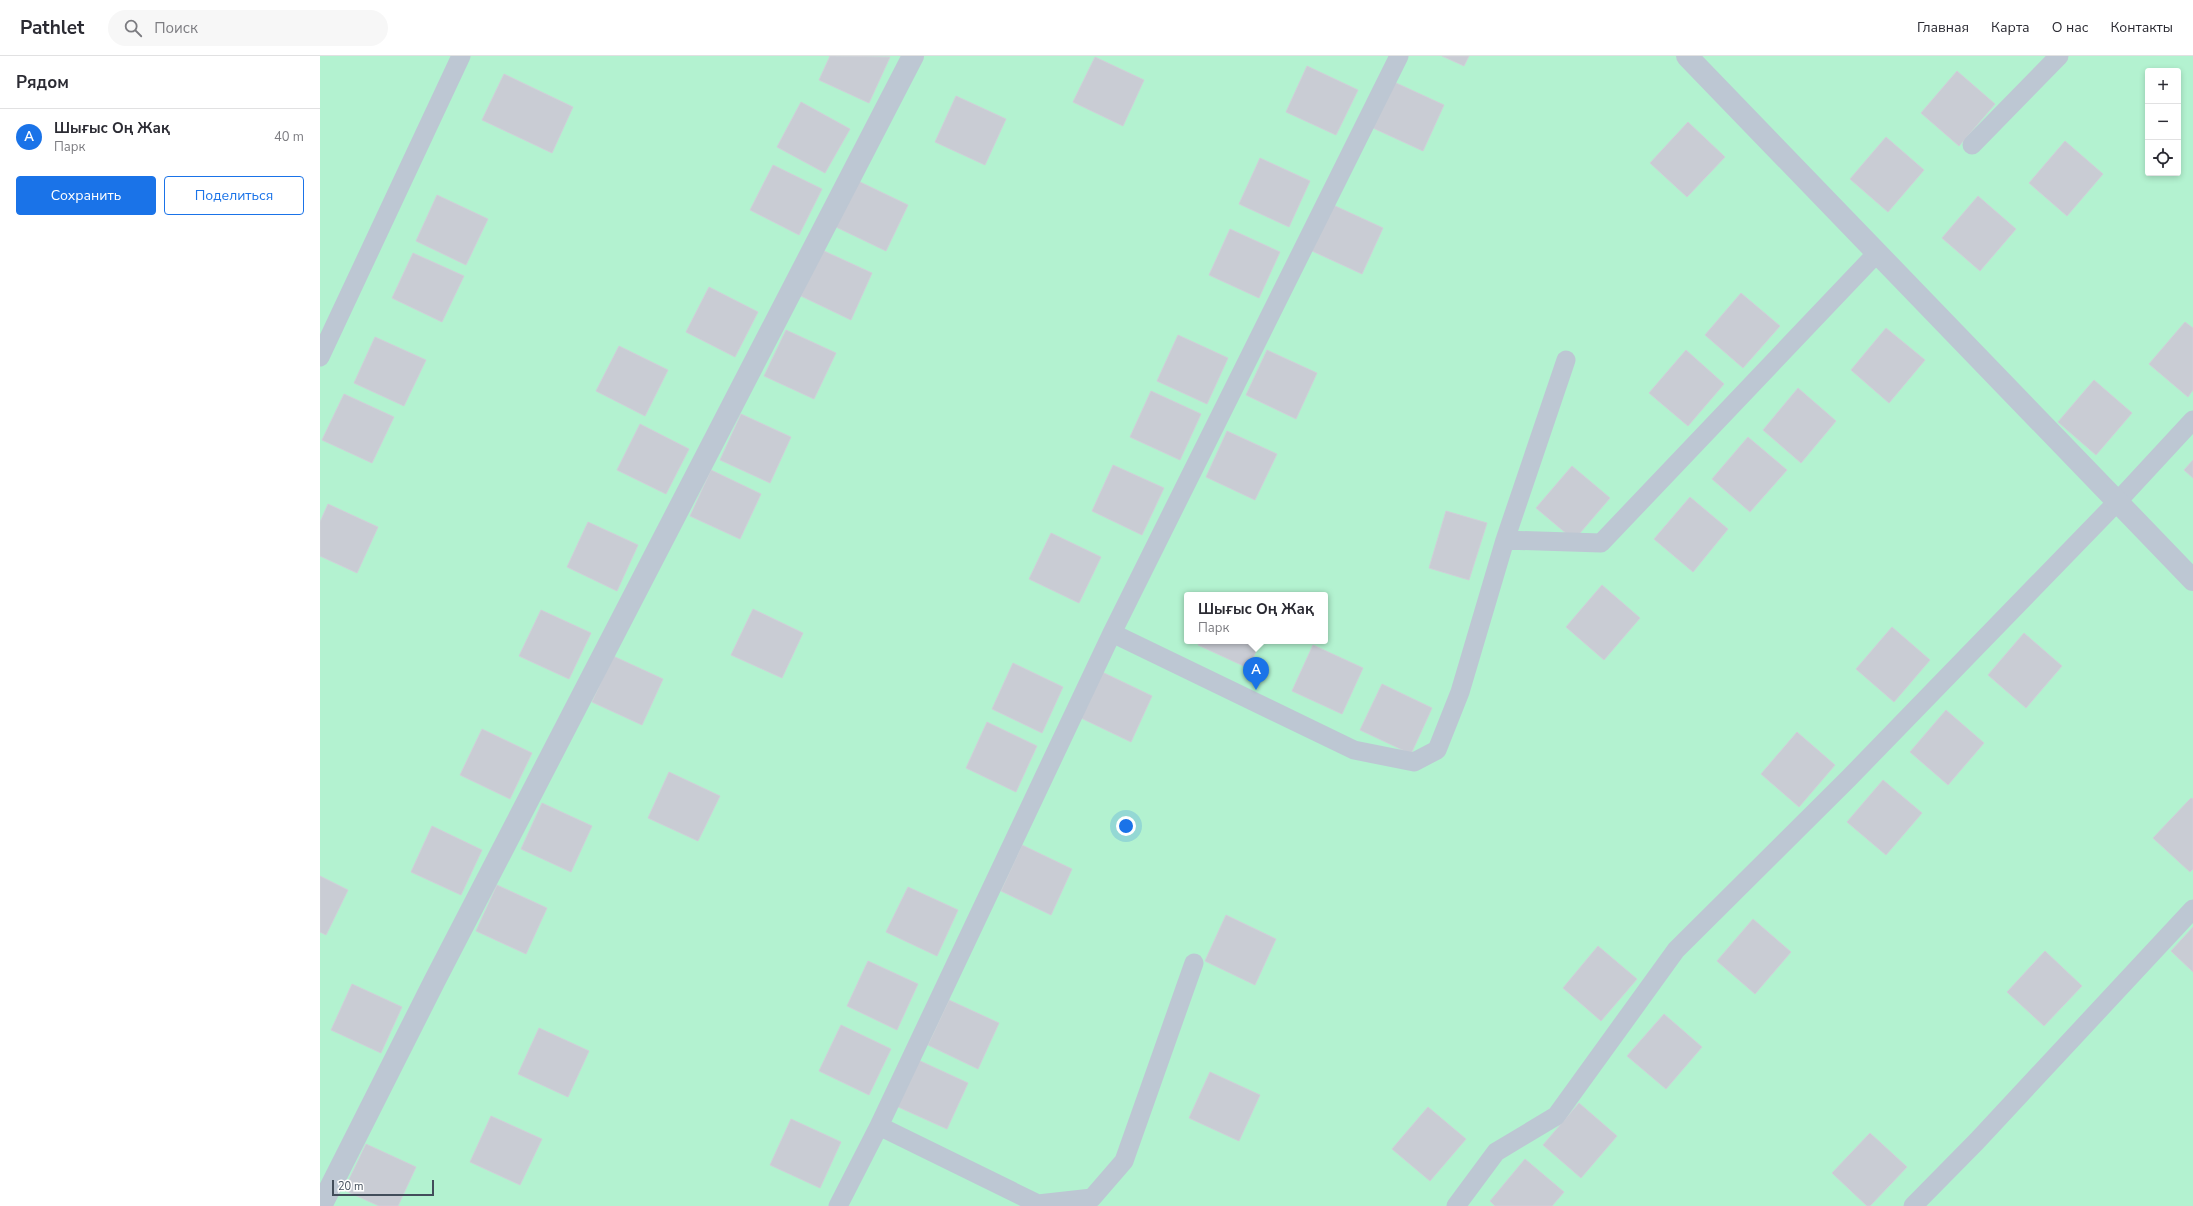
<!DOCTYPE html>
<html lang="ru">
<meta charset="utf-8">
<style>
:root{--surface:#fff;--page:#f7f7f7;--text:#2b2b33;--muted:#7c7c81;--line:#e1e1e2;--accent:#1a73e8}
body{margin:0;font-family:"Nunito Sans",sans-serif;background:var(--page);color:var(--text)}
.controls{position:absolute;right:12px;top:12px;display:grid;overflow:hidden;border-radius:4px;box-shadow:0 2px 6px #0003}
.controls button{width:36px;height:36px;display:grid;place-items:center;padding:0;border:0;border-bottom:1px solid var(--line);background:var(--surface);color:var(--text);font:20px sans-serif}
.scale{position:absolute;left:12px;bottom:10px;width:102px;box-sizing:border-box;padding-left:4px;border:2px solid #424d5a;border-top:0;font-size:11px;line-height:14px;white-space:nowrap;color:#424d5a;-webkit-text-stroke:3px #fff;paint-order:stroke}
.you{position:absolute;left:806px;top:770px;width:14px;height:14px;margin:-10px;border:3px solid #fff;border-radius:50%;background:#1a73e8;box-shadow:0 0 0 6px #1a73e833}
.badge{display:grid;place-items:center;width:26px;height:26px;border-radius:50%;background:var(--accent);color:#fff;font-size:13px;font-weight:700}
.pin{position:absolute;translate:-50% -33px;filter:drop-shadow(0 1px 2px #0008)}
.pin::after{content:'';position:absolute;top:21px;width:14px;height:12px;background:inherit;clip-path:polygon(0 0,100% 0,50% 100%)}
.popup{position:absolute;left:864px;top:536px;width:144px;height:52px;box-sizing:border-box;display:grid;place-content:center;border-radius:4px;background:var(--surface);filter:drop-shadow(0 1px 3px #0005);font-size:13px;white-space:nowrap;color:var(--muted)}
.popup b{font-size:15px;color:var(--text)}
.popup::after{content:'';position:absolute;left:50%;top:100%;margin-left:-8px;border:8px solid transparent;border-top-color:var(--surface)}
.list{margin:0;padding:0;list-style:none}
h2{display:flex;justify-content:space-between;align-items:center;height:52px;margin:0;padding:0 16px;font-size:17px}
h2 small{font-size:13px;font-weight:400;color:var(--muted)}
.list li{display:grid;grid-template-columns:26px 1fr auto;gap:12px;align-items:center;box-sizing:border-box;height:56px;padding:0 16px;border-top:1px solid var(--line)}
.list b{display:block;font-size:15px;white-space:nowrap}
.list p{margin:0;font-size:13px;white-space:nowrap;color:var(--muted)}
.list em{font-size:13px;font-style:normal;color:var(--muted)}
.actions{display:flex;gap:8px;padding:12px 16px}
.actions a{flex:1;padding:9px 0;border:1px solid var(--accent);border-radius:4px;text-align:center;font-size:14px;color:var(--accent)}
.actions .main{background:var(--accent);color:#fff}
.icon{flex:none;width:22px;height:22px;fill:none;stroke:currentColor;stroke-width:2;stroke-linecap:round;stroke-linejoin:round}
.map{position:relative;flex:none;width:1873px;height:1150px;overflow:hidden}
header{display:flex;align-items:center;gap:24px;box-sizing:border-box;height:56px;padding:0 20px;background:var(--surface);border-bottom:1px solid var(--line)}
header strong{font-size:19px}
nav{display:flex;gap:22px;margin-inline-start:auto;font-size:14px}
.search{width:280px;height:36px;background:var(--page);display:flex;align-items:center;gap:10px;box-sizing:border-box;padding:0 14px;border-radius:22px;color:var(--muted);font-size:15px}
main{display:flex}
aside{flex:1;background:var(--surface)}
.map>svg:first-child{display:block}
.green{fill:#b3f2d0;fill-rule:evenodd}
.building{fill:#c9ccd4;stroke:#cfd1d8}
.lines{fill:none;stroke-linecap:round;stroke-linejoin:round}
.service{stroke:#bdc7d3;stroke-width:19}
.minor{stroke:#bdc7d3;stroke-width:22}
</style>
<header>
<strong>Pathlet</strong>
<div class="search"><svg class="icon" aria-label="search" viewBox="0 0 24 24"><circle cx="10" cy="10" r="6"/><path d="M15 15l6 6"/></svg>Поиск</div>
<nav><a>Главная</a><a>Карта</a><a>О нас</a><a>Контакты</a></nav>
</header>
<main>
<aside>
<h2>Рядом<small></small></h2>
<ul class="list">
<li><span class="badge">A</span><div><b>Шығыс Оң Жақ</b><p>Парк</p></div><em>40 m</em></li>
</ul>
<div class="actions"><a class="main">Сохранить</a><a>Поделиться</a></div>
</aside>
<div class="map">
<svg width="1873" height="1150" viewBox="0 0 1873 1150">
<rect width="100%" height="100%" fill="#efebeb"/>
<path class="green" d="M0,0H1873V1150H0ZM1828,15H1858V117H1828ZM867,539H1005V585H867Z"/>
<path class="building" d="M510,0L570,1L549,47L499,24Z
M1122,0H1149L1144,10Z
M775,1L824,24L803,70L753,46Z
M987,10L1038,34L1016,79L966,56Z
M1637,15L1675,48L1639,90L1601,57Z
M184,18L253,51L232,97L162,64Z
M1074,26L1124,49L1103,95L1053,72Z
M636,40L686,63L665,109L615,86Z
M481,46L530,73L505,117L457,91Z
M1368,66L1405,101L1367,141L1330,107Z
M1566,81L1604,114L1568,156L1530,123Z
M1745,85L1783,118L1747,160L1709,127Z
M940,102L990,125L969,171L919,148Z
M453,109L502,133L479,179L430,154Z
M538,125L588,149L566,195L516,171Z
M117,139L168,163L146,209L96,185Z
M1658,140L1696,173L1660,215L1622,182Z
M1013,149L1063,172L1042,218L992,195Z
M910,173L960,196L939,242L889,219Z
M502,194L552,217L531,264L481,240Z
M93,197L144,220L122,266L72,242Z
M389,231L438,256L415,301L366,276Z
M1421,237L1460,270L1423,312L1385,279Z
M1865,266L1873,272V334L1868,341L1829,308Z
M1566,272L1605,304L1569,347L1531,314Z
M466,274L516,297L494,343L444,320Z
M858,279L908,302L887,348L837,325Z
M55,281L106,304L84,350L34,327Z
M299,290L348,314L325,360L276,335Z
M947,294L997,317L976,363L926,339Z
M1366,294L1404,328L1368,370L1329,337Z
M1774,324L1812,357L1776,399L1738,366Z
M1478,332L1516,365L1481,407L1443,374Z
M831,335L881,358L860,404L810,381Z
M24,338L74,361L52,407L2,384Z
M421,358L471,381L450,427L400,404Z
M320,368L369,393L346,438L297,414Z
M907,375L957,398L935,444L886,421Z
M1428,381L1467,414L1430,456L1392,423Z
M1873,404V422L1864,414Z
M793,409L844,432L822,479L772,455Z
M1252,410L1290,442L1254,484L1216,452Z
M391,414L441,438L420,483L370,460Z
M1370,441L1408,473L1373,516L1334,483Z
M8,448L58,471L37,517L0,500V466Z
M1126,455L1167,467L1149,524L1109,512Z
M268,466L318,489L297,535L247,511Z
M731,477L781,501L759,547L709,523Z
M1282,529L1320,562L1284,604L1246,571Z
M433,553L483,577L462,622L411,599Z
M221,554L271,577L249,623L199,600Z
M1572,571L1610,604L1574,646L1536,613Z
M1704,577L1742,610L1706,652L1668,619Z
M880,585H941L928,612L878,589Z
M993,589L1043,612L1022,658L972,635Z
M293,600L343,623L322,669L272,646Z
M693,607L743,631L722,677L672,653Z
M782,616L832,640L811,686L761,662Z
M1062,628L1112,652L1091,698L1040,674Z
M1626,654L1664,687L1628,729L1590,696Z
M667,666L717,690L696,736L646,712Z
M162,673L212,697L190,743L140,719Z
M1477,676L1515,709L1479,751L1441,718Z
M349,716L400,740L378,785L328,762Z
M1563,724L1602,757L1566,799L1527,766Z
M1871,742L1873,743V813L1870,816L1833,782Z
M222,747L272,770L251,816L201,793Z
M112,770L162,794L141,839L91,816Z
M702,789L752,813L731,859L681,835Z
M0,820L28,834L6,879L0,876Z
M177,829L227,852L206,898L156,875Z
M588,831L638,854L617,900L566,876Z
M906,859L956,883L935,929L885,905Z
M1433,863L1471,896L1435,938L1397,905Z
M1873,871V916L1851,895Z
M1278,890L1317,923L1281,965L1243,932Z
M1725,895L1762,930L1724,970L1687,936Z
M548,905L598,928L577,974L527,950Z
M32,928L82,951L61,997L11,974Z
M629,944L679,967L658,1013L608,989Z
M1344,958L1382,991L1346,1033L1307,1000Z
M521,969L571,993L549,1039L499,1015Z
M219,972L269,995L248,1041L198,1018Z
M598,1004L648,1027L627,1073L576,1050Z
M890,1016L940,1039L919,1085L869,1062Z
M1259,1047L1297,1080L1261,1122L1223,1089Z
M1108,1051L1146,1083L1110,1125L1072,1093Z
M171,1060L222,1083L200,1129L150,1106Z
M471,1063L521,1086L500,1132L450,1109Z
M1550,1077L1587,1111L1550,1150H1547L1512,1117Z
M46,1088L96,1111L78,1150H59L24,1134Z
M1205,1103L1244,1136L1232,1150H1175L1170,1145Z"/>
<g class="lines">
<path class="service" d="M1652,89L1739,0
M0,301L141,0
M1185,484L1281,487L1557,197
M792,577L1034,694L1094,706L1117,694L1140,636L1185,484L1246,304
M559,1070L718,1148L772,1142L804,1105L874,907
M518,1150L559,1070L792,577L1079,0
M1136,1150L1176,1096L1236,1060L1356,894L1529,722L1798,445L1873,364
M1593,1150L1657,1085L1873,853"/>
<path class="minor" d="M1367,0L1873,524
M1,1150L114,926L593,0"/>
</g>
</svg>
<div class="controls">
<button>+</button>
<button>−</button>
<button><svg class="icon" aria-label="locate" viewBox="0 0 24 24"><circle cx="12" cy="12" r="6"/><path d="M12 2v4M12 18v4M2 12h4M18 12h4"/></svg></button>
</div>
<div class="scale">20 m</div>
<div class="you"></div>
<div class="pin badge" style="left:936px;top:634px">A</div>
<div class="popup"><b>Шығыс Оң Жақ</b>Парк</div>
</div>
</main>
